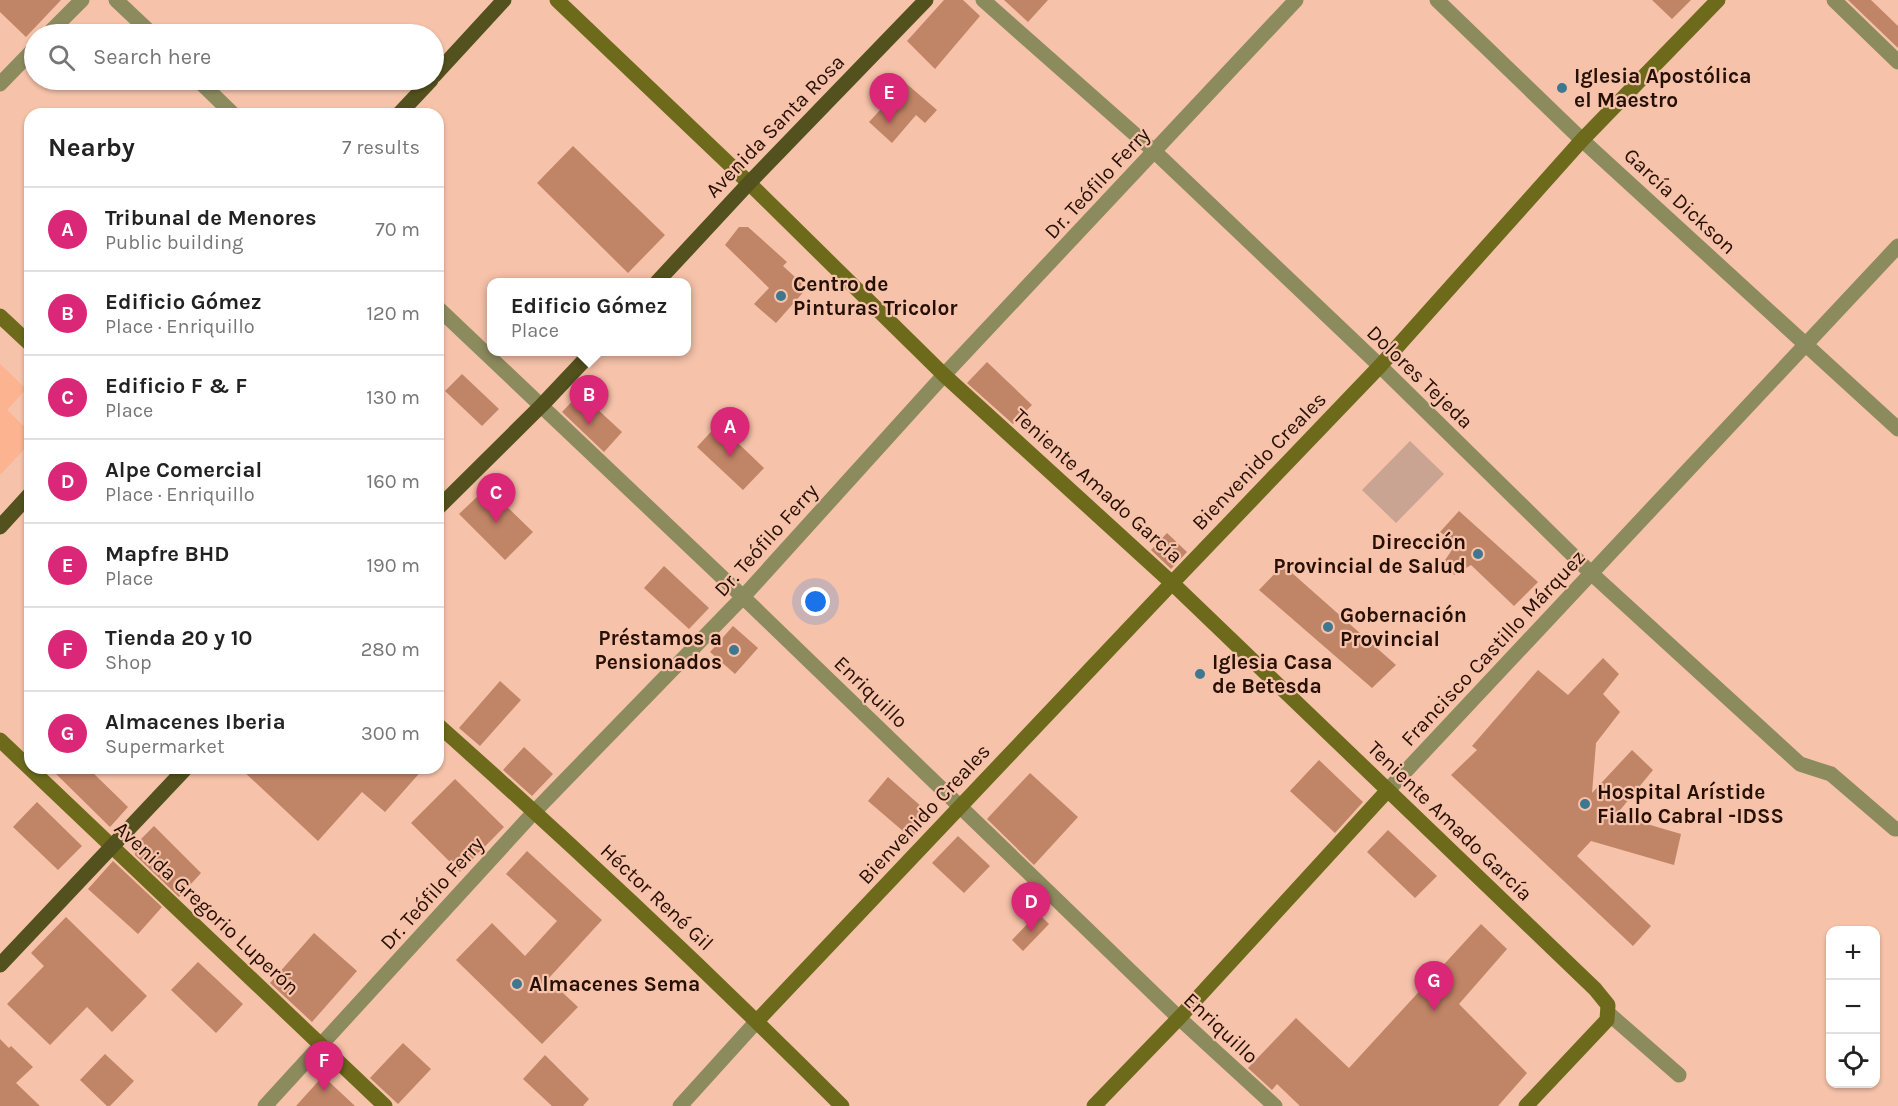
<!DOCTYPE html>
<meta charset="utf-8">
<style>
:root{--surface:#fff;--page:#f2f2f2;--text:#222;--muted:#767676;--line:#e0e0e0;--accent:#db2777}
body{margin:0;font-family:Karla,sans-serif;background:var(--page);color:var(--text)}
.controls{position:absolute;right:18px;bottom:18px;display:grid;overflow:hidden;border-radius:12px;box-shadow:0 2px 4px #0004}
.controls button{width:54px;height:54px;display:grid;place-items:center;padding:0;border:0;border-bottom:2px solid var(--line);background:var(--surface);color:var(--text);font:30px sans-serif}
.you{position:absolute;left:816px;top:602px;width:21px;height:21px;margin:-15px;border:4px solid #fff;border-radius:50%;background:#1a73e8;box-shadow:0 0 0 9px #1a73e833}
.badge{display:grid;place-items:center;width:39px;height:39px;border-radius:50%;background:var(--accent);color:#fff;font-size:20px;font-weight:700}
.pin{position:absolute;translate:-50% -50px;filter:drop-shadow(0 2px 3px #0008)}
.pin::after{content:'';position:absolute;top:32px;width:21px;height:18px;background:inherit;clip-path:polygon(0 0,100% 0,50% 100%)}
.popup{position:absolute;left:487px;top:278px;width:204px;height:78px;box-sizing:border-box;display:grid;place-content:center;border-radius:12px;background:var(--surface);filter:drop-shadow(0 2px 4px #0005);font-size:20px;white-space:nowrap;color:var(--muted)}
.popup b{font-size:22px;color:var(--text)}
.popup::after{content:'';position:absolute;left:50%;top:100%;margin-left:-12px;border:12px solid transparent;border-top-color:var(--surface)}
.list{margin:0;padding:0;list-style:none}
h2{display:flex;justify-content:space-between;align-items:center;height:78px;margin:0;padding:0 24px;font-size:26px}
h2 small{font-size:20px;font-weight:400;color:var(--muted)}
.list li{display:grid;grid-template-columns:39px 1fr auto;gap:18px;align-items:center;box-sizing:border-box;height:84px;padding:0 24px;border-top:2px solid var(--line)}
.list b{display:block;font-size:22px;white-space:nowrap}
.list p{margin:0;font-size:20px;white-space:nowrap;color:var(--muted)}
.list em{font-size:20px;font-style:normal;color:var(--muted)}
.icon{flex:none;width:33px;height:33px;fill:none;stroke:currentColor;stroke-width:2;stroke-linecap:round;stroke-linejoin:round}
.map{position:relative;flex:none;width:1898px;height:1106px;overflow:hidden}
.search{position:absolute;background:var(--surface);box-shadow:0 2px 4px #0004;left:24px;top:24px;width:420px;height:66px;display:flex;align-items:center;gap:15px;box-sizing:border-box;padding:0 21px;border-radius:33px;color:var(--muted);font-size:22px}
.panel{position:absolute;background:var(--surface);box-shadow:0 2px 4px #0004;left:24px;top:108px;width:420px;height:666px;border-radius:18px}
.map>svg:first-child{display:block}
.built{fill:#fbb390}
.green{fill:#caa492}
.building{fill:#c08466}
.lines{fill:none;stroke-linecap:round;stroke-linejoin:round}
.street{stroke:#8c8b5e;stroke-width:15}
.secondary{stroke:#6d6a1c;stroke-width:15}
.primary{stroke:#53511d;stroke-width:15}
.poi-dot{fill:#3d7890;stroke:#f6c2a9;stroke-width:2}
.labels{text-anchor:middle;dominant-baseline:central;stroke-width:4.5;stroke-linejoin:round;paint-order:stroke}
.poi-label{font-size:21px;font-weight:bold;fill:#260f04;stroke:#f6c2a9;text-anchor:start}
.street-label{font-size:21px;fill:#260f04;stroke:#f6c2a9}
</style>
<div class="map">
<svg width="1898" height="1106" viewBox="0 0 1898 1106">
<rect width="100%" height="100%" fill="#f6c2a9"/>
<path class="built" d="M0,364L26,389L7,410L30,432V443L0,475Z"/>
<path class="green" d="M1410,441L1444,474L1396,523L1362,490Z"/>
<path class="building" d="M0,0H61L26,37L0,12Z
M944,0H963L980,16L935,69L907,41Z
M1004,0H1048L1028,22Z
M1652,0H1691L1672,19Z
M1848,0H1871L1898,26V48Z
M901,79L937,110L925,123L916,115L892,143L869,122L893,96L890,93Z
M573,146L665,235L628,273L537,183Z
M739,227H748L787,262L783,266L807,288L776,323L754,304L769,288L725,245Z
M987,362L1032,405L1013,424L967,383Z
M462,374L499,409L482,426L445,391Z
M580,393L622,432L604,452L562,412Z
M718,424L764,468L743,490L697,447Z
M479,495L493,509L501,501L533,532L505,560L459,514Z
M1459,511L1538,582L1514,606L1471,565L1454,575L1443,563L1456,544L1440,532Z
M1167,533L1187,552L1171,569L1151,550Z
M1283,565L1396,665L1372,688L1259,590Z
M664,566L709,608L689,629L644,588Z
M733,626L758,648L735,674L710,652Z
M1603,658L1619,674L1603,694L1620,712L1596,743L1592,793L1632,750L1653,770L1616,815L1681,834L1674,865L1591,841L1577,856L1651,926L1633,946L1451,775L1477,750L1472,746L1538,670L1568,695Z
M500,681L521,700L480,746L459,728Z
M524,747L553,774L532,796L503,770Z
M1319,760L1363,802L1335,833L1290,791Z
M50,768H88L128,807L110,827Z
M240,768H424L385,812L362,792L318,841Z
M1030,773L1078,817L1034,865L987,819Z
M888,777L931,815L911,838L868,801Z
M455,779L504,827L460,872L411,823Z
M37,802L82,846L58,870L13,827Z
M154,826L201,873L179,897L135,855L136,844Z
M1388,830L1437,876L1415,898L1367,852Z
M958,836L990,866L964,893L932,863Z
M527,851L602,920L548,979L578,1007L542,1044L456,960L492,923L525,956L557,921L506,874Z
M113,861L162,907L138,934L88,889Z
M1038,913L1049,924L1023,951L1012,940Z
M66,917L147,996L112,1032L87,1007L50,1045L7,1004L44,966L31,953Z
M1481,924L1507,949L1459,1004L1527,1073L1498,1106H1300L1277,1084L1272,1090L1248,1068L1296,1018L1349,1068Z
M314,933L357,971L312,1022L270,983Z
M198,962L243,1004L216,1033L171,990Z
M0,1039L9,1048L11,1046L33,1067L16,1083L40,1106H0Z
M403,1043L431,1069L398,1104L370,1078Z
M105,1054L134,1081L110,1106H107L80,1080Z
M545,1055L589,1099L583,1106H552L523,1079Z
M323,1076L355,1106H296Z"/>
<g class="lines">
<path class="street" d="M116,0L152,34
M983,0L1155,152L1380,366L1592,574L1800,764L1831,774L1895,829
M1437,0L1582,140L1898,429
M1834,0L1898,62
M48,34L82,0
M198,80L233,114
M0,84L34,49
M438,308L743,597L1179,1018L1275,1106
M1388,790L1898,246
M1608,1013L1679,1075
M265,1106L535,811L743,597L944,375L1296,0
M680,1106L757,1021"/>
<path class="secondary" d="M557,0L749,183L944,375L1172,583L1595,989L1608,1005L1607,1020L1526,1106
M0,316L30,344
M438,725C576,848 711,975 842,1106
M0,740L385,1106
M757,1021L1172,583L1380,366L1582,140L1718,0
M1094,1106L1179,1018L1388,790"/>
<path class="primary" d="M434,76L504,0
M399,114L431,80
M657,282L749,183L926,0
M438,508L542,405L592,352
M0,527L30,494
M0,965L186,768"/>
</g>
<g class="poi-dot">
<circle cx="1562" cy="88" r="6"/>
<circle cx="781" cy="296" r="6"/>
<circle cx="1478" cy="554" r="6"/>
<circle cx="1328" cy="627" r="6"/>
<circle cx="734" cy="650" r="6"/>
<circle cx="1200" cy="674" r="6"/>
<circle cx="1585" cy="804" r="6"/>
<circle cx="517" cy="984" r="6"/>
</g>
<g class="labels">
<g class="poi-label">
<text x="1574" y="76">Iglesia Apostólica<tspan x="1574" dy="24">el Maestro</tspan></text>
<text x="793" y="284">Centro de<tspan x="793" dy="24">Pinturas Tricolor</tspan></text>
<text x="1466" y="542" text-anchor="end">Dirección<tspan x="1466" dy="24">Provincial de Salud</tspan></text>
<text x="1340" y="615">Gobernación<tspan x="1340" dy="24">Provincial</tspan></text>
<text x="722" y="638" text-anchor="end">Préstamos a<tspan x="722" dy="24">Pensionados</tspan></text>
<text x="1212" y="662">Iglesia Casa<tspan x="1212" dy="24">de Betesda</tspan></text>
<text x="1597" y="792">Hospital Arístide<tspan x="1597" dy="24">Fiallo Cabral -IDSS</tspan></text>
<text x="529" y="984">Almacenes Sema</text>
</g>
<g class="street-label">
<text transform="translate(775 126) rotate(-46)">Avenida Santa Rosa</text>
<text transform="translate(1097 183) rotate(-47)">Dr. Teófilo Ferry</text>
<text transform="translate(1680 201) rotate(43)">García Dickson</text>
<text transform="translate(1420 377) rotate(44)">Dolores Tejeda</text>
<text transform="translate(1259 461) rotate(-46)">Bienvenido Creales</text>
<text transform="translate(1098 486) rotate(42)">Teniente Amado García</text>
<text transform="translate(766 540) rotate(-48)">Dr. Teófilo Ferry</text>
<text transform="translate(1493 648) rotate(-47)">Francisco Castillo Márquez</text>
<text transform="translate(871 692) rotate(44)">Enriquillo</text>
<text transform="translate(924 814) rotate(-47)">Bienvenido Creales</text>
<text transform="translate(1450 821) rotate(44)">Teniente Amado García</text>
<text transform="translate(432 893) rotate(-48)">Dr. Teófilo Ferry</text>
<text transform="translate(657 897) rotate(43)">Héctor René Gil</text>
<text transform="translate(207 908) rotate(43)">Avenida Gregorio Luperón</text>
<text transform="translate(1221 1028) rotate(43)">Enriquillo</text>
</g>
</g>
</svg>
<div class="controls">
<button>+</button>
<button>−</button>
<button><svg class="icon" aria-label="locate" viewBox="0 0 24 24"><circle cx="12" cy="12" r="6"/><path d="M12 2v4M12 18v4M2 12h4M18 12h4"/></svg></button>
</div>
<div class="you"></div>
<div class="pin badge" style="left:730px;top:457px">A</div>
<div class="pin badge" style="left:589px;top:425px">B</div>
<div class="popup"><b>Edificio Gómez</b>Place</div>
<div class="pin badge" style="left:496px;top:523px">C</div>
<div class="pin badge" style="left:1031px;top:932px">D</div>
<div class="pin badge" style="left:889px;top:123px">E</div>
<div class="pin badge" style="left:324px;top:1091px">F</div>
<div class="pin badge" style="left:1434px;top:1011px">G</div>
<div class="search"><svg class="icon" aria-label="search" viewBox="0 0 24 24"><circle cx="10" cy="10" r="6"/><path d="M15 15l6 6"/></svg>Search here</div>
<section class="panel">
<h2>Nearby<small>7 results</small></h2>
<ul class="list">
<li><span class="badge">A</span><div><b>Tribunal de Menores</b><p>Public building</p></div><em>70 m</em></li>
<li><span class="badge">B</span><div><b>Edificio Gómez</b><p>Place · Enriquillo</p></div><em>120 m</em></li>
<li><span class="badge">C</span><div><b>Edificio F &amp; F</b><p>Place</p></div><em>130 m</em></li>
<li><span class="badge">D</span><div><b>Alpe Comercial</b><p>Place · Enriquillo</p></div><em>160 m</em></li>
<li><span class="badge">E</span><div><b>Mapfre BHD</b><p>Place</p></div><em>190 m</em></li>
<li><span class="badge">F</span><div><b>Tienda 20 y 10</b><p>Shop</p></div><em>280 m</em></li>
<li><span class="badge">G</span><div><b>Almacenes Iberia</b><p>Supermarket</p></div><em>300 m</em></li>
</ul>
</section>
</div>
